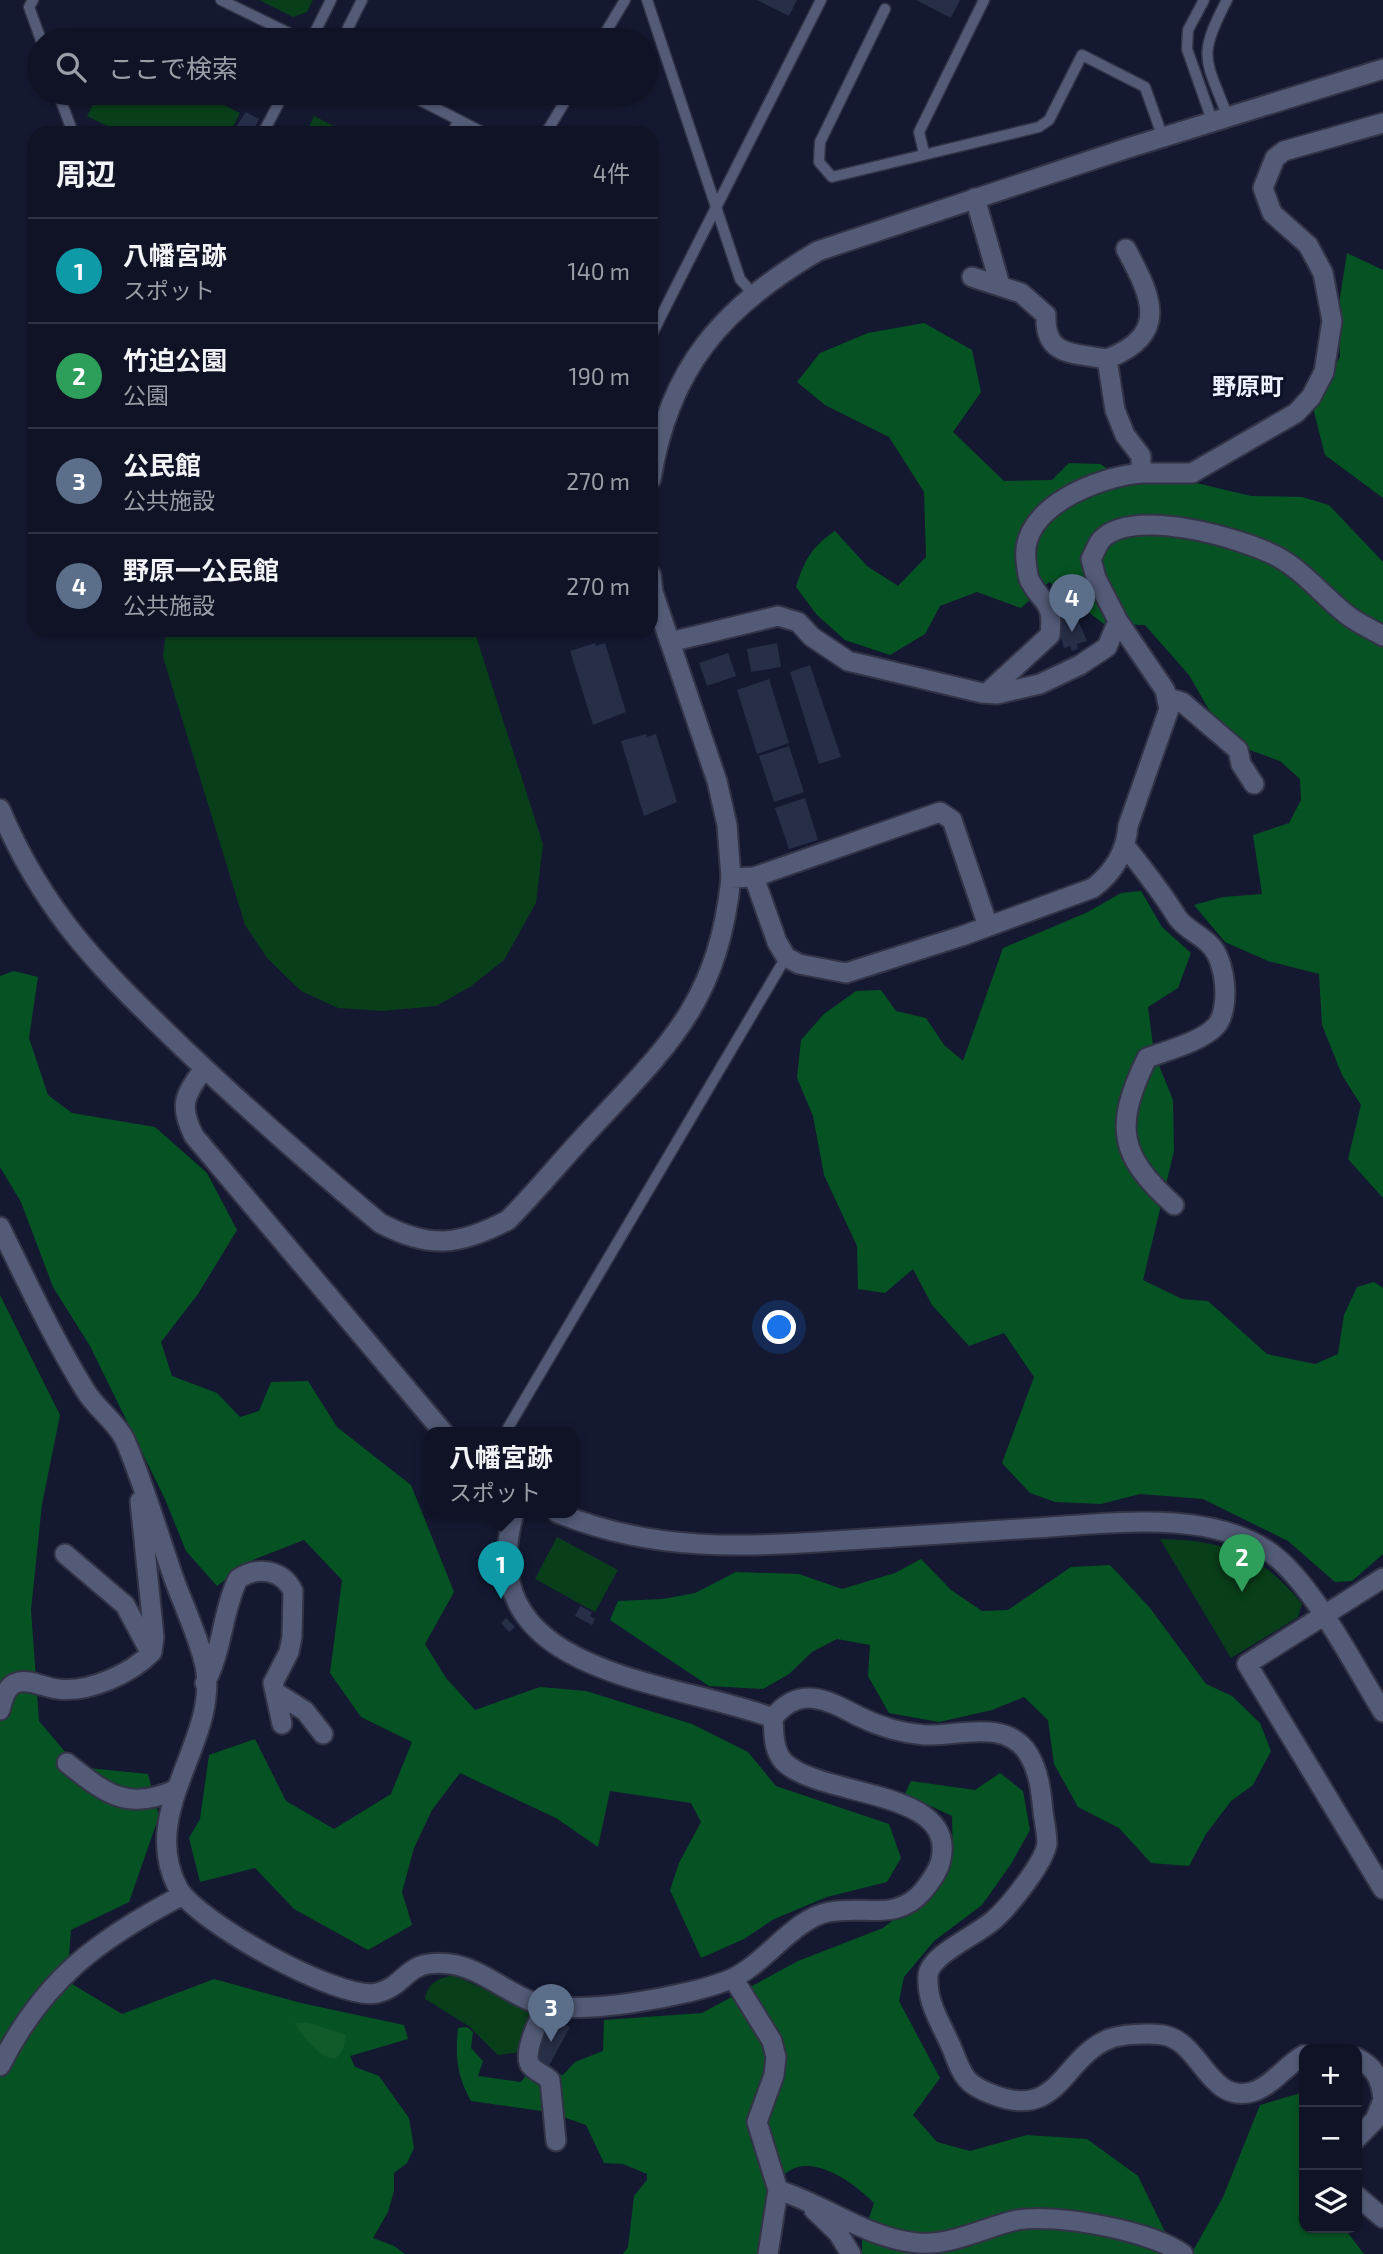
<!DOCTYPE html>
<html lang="ja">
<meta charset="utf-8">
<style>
:root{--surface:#0f1325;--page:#181c2d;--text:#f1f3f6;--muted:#9b9ea7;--line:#2f3242;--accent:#50d674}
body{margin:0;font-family:"Exo 2","Noto Sans JP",sans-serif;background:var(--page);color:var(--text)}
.controls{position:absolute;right:21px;bottom:21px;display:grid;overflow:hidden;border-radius:14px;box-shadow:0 2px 5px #0004}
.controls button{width:63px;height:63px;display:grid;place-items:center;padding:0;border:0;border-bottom:2px solid var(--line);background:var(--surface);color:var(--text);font:35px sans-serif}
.you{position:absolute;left:780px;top:1328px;width:24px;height:24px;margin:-18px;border:5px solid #fff;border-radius:50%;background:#1a73e8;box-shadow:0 0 0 10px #1a73e833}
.badge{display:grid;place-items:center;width:46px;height:46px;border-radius:50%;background:var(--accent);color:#fff;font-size:23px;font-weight:700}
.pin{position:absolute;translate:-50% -58px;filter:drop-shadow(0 2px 4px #0008)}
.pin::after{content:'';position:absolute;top:37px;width:24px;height:21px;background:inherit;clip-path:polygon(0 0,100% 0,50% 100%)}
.popup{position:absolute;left:424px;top:1427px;width:154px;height:91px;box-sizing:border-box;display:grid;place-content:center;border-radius:14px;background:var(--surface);filter:drop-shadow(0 2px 5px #0005);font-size:23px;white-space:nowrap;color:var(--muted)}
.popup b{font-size:26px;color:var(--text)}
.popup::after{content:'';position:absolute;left:50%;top:100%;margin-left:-14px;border:14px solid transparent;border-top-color:var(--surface)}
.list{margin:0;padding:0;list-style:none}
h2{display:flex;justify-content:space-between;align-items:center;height:91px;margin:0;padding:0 28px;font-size:30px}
h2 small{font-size:23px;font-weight:400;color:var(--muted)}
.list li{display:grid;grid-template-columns:46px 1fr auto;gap:21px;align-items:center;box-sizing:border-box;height:105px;padding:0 28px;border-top:2px solid var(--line)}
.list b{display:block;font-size:26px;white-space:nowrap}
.list p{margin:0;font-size:23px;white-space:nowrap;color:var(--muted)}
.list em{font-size:23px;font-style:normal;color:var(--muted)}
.icon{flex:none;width:38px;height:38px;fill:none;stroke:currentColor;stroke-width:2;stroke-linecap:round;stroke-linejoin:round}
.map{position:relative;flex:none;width:1383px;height:2254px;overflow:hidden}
.search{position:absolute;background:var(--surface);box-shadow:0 2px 5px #0004;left:28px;top:28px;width:630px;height:77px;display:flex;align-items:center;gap:18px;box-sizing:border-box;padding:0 24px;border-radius:38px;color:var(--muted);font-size:26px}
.panel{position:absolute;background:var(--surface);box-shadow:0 2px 5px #0004;left:28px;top:126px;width:630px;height:511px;border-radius:21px}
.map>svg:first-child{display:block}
.green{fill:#093e1a}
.forest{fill:#055322}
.water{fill:#115a29}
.building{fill:#272e47}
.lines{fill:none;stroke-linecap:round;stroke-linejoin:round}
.service-casing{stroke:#323346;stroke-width:13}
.minor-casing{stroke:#323346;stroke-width:23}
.tertiary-casing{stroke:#323346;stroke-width:23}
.service{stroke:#535b77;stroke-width:10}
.minor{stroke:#535b77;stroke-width:19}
.tertiary{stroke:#535b77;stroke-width:19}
.labels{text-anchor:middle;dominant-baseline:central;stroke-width:6;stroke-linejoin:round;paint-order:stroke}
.quarter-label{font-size:24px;font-weight:bold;fill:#ecf0fe;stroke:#0b1027}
</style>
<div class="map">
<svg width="1383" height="2254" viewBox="0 0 1383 2254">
<rect width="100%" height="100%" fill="#141931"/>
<path class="green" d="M259,0H313L307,12L293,17Z
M99,93H199L240,113L230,133H121L87,116Z
M314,116L348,133H306Z
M166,630H474L543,844L536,903L504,960L470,987L436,1006L383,1011L338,1008L301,991L267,958L245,925L163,657Z
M557,1537L618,1570L595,1612L535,1579Z
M1160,1539C1223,1540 1262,1554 1302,1604L1298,1617L1231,1658Z
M453,1975L531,2011L532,2030L521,2052L498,2055L469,2026L425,1999C428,1982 438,1979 453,1975Z"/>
<path class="forest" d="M1347,253L1383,270V498L1325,455L1312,404L1340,357L1338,310Z
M924,323L972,350L981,392L953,432L1004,481L1052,480L1069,463L1100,464L1128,481L1192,482L1251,496L1302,497L1329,505L1383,562V1198L1348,1159L1361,1105L1342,1075L1322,1025L1319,974L1268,961L1225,942L1194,905L1223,897L1262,894L1253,835L1289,823L1301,800L1300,779L1280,761L1244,748L1216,722L1189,675L1145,625L1104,624L1049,582L1021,608L977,592L940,606L925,634L890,655L845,640L817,615L796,587C804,561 812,546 835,531L867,566L898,586L926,557L924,492L889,437L825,405L797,382L820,353L868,333Z
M1141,891L1162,927L1191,953L1178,988L1148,1007L1154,1053L1173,1100L1174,1151L1143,1280L1182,1299L1208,1301L1267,1354L1315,1364L1338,1354L1344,1315L1357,1287L1374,1282L1383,1288V1554L1352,1581L1335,1582L1288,1541L1203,1499L1140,1494L1101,1504L1055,1502L1030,1493L1002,1463L1034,1377L1004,1333L969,1346L932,1305L913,1269L885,1293L858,1289L857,1246L824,1175L813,1116L797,1078L801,1040L824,1014L856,991L881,990L896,1011L926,1018L944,1045L963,1061L1003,948L1088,912L1121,893Z
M14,971L38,977L29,1038L48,1095L72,1113L155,1127L207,1173L237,1230L198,1294L161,1342L172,1376L217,1393L240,1417L259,1411L271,1382L308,1381L337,1427L411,1485L454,1592L425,1644L446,1678L475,1710L540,1687L586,1691L692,1724L748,1752L776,1786L889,1824L901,1858L887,1882L827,1897L774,1919L744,1939L701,1958L670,1890L679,1863L701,1822L691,1803L610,1791L598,1847L556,1818L460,1773L432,1810L414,1848L402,1892L412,1925L368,1950L294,1909L255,1868L200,1882L189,1838L200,1819L209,1755L255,1739L286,1801L334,1829L391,1794L412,1742L361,1717L330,1673L342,1580L304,1540L253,1560L217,1586L186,1551L165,1499L90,1346L53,1287L21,1202L0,1167V976Z
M0,1295L60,1415L42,1504L31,1610L39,1721L78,1767L148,1774L159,1816L129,1902L71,1930L67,1981L122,2014L214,1979L301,2003L404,2025L408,2039L350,2056L355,2067L379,2076L409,2118L414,2148L407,2163L394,2173V2191L388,2212L373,2238L394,2246L405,2254H0V1720C11,1709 21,1694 13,1679L5,1678L0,1683Z
M921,1559L951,1590L982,1611L1008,1610L1071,1567L1110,1565L1150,1608L1206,1684L1232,1696L1260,1723L1271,1751L1253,1785L1231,1801L1206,1834L1189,1866L1151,1863L1119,1828L1078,1807L1054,1764L1048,1720L1024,1697L992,1710L939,1722L889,1713L868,1676L870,1645L837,1639L812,1652L789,1674L763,1689L709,1686L610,1620L618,1601L663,1599L695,1593L736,1572L799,1574L842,1589L895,1573Z
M1000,1773L1023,1791L1030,1830L1011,1864L982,1905L934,1941L904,1977L899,2001L940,2078L913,2115L937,2142L970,2151L1027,2135L1087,2139L1138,2176L1170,2242L1193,2251L1223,2197L1260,2105L1304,2092V2228H1344L1364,2254H862V2239L874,2203C847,2176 793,2140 772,2194C765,2212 764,2235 760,2254H623L628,2247L634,2196L647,2180V2174L623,2164L604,2163L586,2125L549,2112L471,2101C457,2076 455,2057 458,2028L467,2027L473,2032L471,2048L483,2061L478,2076L521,2082L531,2069L563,2075L575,2062L603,2051L604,2020L702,2013L798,1961L883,1928L929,1892L953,1853L952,1816L905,1794L911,1781L975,1790Z"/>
<path class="water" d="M307,2022L346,2035L343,2050L336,2058C324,2062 299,2034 295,2023Z"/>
<path class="building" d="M757,0H797L789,16Z
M916,0H960L951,18Z
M246,112L259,119L252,133H232Z
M1073,609L1087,641L1077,644L1078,649L1072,651L1070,646L1064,648L1057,624L1061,623L1058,613Z
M595,643L596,646L605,643L626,712L593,725L570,651Z
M777,643L781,667L751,672L747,649Z
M728,653L736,676L707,686L699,663Z
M810,665L841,757L819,764L790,672Z
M769,679L789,743L757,754L737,690Z
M646,734L647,737L656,734L677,802L644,816L621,741Z
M789,746L804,792L774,802L759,756Z
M805,798L818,840L789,849L775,808Z
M580,1606L592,1612L590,1616L595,1619L592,1625L575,1616Z
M506,1618L515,1627L509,1632L501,1623Z
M561,2022L570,2027L549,2066L533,2057L551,2024L558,2028Z"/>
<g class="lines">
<g class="service-casing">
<path id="service" d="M33,0L29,7L41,40
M221,0L303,40
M647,0L740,279L753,294
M1204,0L1188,30L1187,49L1213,123
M1227,0C1196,59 1206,58 1228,118
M885,9L820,142L819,162L832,177L1039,127L1049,120L1082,55L1145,87L1163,138
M311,40L331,0
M342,40L362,0
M601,40L625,0
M58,93L73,133
M406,93L484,133
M263,133L284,93
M452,133L459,120
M546,133L570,93
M924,153L919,132L984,0
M651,336L821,0
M505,1433L786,957"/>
</g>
<g class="minor-casing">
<path id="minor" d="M975,198L1000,285
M1126,249C1151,296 1171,334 1107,359L1115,410L1125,435L1141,456V473H1192L1296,413L1311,397L1324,372L1332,321L1323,273L1308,245L1272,213L1263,188L1275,158L1284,151L1383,123
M972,277L1021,293L1046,315C1044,357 1074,353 1107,359
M670,642L778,616L798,622L812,637L848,661L982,693L997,694L1040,684L1080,665L1107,647L1118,621L1096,578L1091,559C1094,554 1097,545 1101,540C1132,506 1241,538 1276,556C1303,570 1323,596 1346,614C1357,623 1371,629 1383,636
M987,693L1050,635C1054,599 1043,606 1030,581C1027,576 1027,567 1026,560C1020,507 1098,477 1141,473
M1169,698L1182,702L1238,750L1241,764L1254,784
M0,809C44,914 102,970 182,1047C246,1108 312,1166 380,1223C429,1249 459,1246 508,1220C536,1192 560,1162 587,1133C668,1046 718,1003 731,878L754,877
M1126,847C1144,870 1162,892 1177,917C1186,930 1200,934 1210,945C1226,960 1231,1009 1216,1026C1201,1042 1168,1050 1147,1058C1114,1126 1118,1155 1174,1205
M988,926L952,820L940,812L754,877L777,942L786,957L799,964L846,973L962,936L1093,888C1114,872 1126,852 1128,826L1169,709L1165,690L1118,621
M204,1068C185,1096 178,1104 194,1136L444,1433
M0,1227C27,1282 53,1338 85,1390C96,1409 116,1421 125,1440C144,1485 158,1533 174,1579C184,1607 199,1637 205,1666C220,1740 137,1811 178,1888C196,1921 340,2002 377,1993C409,1985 404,1958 450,1964C478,1967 506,1992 533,2002C573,2018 691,1996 731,1979C764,1965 794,1918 829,1912C864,1905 897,1922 923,1891C930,1882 939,1871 941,1859C956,1788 821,1798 784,1762C773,1750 774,1734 773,1718C799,1685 826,1699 858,1716C878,1726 901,1733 924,1735C955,1737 1007,1717 1029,1755C1039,1772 1041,1791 1043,1811C1044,1821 1047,1833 1047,1843C1045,1862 1010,1905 996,1918C980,1934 930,1954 928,1975C926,2004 943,2026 953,2051C963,2077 966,2085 994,2095C1060,2120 1062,2058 1109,2039C1121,2034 1150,2033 1163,2035C1201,2041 1208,2104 1252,2092C1271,2087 1287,2064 1304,2055
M514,1513C468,1676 669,1679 773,1718
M558,1513C655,1553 747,1547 849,1540C911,1536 972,1532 1034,1528C1106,1524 1209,1508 1271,1553C1314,1585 1354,1666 1383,1712
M65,1554L125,1605L148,1648
M1383,1578L1247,1664L1383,1889
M205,1683C223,1650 222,1612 238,1579C257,1566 282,1569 293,1591L292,1637L289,1652L273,1683L282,1724
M275,1692L305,1711L323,1734
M0,1710C2,1702 6,1686 16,1683C28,1678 45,1688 58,1689C88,1693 131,1674 152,1652L154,1637L140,1501
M67,1763C106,1794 128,1812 177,1789
M733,1978L772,2041L776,2057L774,2075L757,2122L778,2190L768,2254
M545,2006C540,2018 521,2056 531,2066C536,2072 544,2074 550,2080L556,2141
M1357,2058C1375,2067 1381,2079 1383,2099
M0,2066C44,1979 98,1939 183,1895
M1357,2138L1375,2120L1383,2100
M778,2190C826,2205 868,2239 918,2243C952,2246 985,2227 1017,2220C1056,2213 1152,2231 1183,2254
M1357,2196L1383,2218
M814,2210L838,2233L851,2254"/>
</g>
<g class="tertiary-casing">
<path id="tertiary" d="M651,479C669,368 722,307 818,251L1128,148L1383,69
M651,575L653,592L717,781L727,825L731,878"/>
</g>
<use href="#service" class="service"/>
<use href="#minor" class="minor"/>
<use href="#tertiary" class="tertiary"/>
</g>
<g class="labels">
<g class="quarter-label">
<text x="1248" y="385">野原町</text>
</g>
</g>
</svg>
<div class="controls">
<button>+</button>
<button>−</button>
<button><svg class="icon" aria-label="layers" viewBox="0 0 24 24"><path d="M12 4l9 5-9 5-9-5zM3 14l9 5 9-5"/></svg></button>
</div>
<div class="you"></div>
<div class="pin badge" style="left:501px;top:1599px;background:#0f9aa8">1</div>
<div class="popup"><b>八幡宮跡</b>スポット</div>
<div class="pin badge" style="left:1242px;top:1592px;background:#2e9e5b">2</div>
<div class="pin badge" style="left:551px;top:2042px;background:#5c6f8a">3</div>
<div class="pin badge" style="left:1072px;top:632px;background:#5c6f8a">4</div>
<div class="search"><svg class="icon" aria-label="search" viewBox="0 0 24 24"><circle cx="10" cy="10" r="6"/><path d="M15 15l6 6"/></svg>ここで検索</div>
<section class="panel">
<h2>周辺<small>4件</small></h2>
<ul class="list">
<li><span class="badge" style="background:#0f9aa8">1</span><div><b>八幡宮跡</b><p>スポット</p></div><em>140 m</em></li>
<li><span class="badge" style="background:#2e9e5b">2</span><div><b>竹迫公園</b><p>公園</p></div><em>190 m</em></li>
<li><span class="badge" style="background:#5c6f8a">3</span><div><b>公民館</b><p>公共施設</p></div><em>270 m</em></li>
<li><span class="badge" style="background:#5c6f8a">4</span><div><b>野原一公民館</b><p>公共施設</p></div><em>270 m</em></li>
</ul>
</section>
</div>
